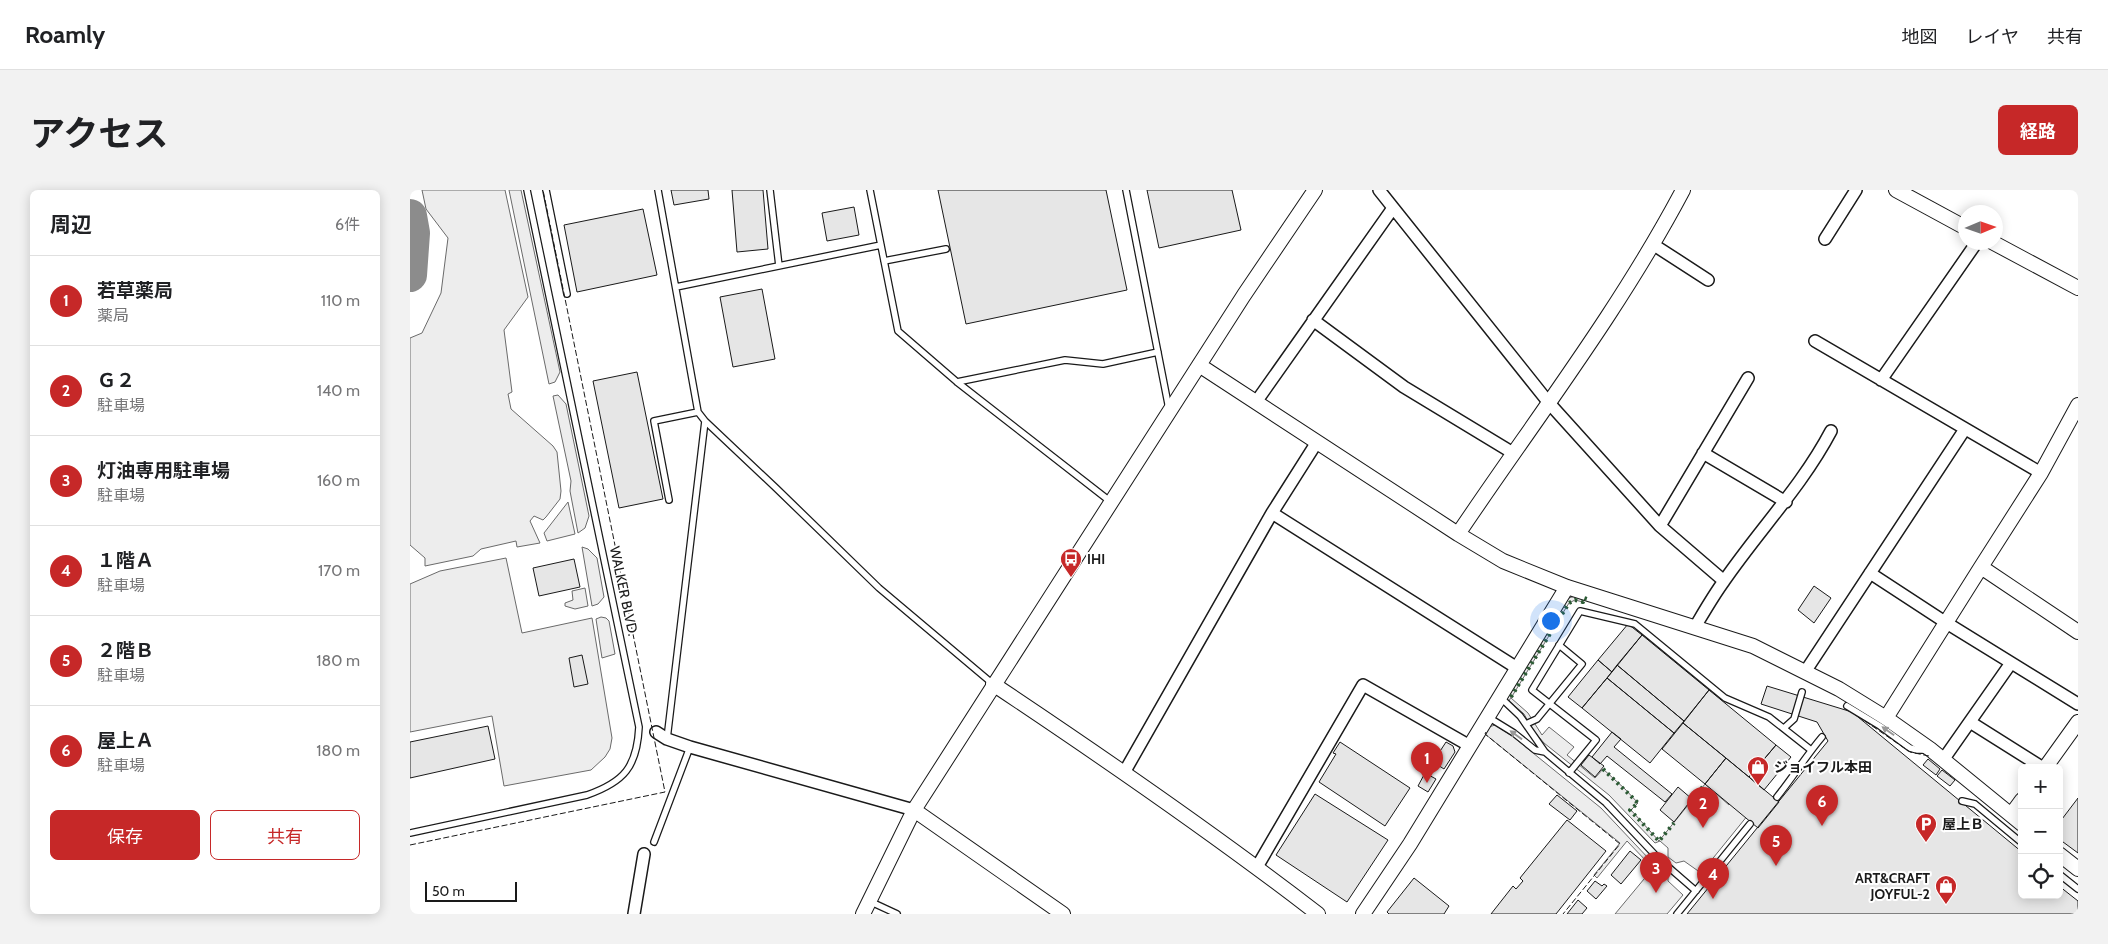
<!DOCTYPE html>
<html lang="ja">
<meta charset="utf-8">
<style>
:root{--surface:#fff;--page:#f2f2f2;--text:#202124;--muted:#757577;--line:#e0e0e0;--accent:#c62828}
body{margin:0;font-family:Cabin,"Noto Sans JP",sans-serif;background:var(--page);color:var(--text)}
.controls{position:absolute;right:15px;bottom:15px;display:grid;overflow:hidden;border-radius:8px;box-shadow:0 2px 12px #0003}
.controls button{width:45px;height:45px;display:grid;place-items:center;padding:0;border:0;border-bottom:1px solid var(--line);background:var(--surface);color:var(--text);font:25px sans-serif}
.compass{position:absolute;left:1548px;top:15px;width:45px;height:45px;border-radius:50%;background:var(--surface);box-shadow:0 2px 12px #0003;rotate:88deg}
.scale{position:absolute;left:15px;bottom:12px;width:92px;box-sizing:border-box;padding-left:5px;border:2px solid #1a1a1a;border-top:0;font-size:14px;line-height:18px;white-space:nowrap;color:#1a1a1a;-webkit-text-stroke:4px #fff;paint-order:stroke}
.you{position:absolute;left:1140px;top:430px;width:18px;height:18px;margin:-12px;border:4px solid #fff;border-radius:50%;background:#1a73e8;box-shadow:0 0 0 8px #1a73e833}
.badge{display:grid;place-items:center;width:32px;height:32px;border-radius:50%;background:var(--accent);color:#fff;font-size:16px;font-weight:700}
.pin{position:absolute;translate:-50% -41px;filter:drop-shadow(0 1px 2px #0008)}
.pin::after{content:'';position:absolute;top:26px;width:18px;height:15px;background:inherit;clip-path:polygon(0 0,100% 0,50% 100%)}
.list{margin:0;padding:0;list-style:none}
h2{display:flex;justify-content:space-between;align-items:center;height:65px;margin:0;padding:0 20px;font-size:21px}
h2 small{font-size:16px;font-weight:400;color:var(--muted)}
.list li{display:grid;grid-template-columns:32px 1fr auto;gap:15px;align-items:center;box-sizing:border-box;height:90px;padding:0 20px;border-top:1px solid var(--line)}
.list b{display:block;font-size:19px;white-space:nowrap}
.list p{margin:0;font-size:16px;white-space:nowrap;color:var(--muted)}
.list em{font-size:16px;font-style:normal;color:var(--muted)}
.actions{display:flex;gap:10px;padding:15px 20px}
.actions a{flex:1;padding:11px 0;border:1px solid var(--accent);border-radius:8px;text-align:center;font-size:18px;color:var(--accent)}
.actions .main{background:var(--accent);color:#fff}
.icon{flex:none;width:28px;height:28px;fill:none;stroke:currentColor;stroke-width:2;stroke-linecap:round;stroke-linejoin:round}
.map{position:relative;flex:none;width:1668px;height:724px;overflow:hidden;border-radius:8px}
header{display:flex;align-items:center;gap:30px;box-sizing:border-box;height:70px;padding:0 25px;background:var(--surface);border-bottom:1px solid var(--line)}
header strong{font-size:24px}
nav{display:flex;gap:28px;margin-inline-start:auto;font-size:18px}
.intro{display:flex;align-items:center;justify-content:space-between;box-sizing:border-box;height:120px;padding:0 30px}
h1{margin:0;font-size:35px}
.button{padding:12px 22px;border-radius:8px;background:var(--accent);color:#fff;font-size:18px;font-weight:700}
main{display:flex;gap:30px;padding:0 30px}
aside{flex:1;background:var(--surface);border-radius:8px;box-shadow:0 2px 12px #0003}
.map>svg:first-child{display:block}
.built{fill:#ededed;stroke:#6a6a6a}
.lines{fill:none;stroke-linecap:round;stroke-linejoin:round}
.taxiway{stroke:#8c8c8c;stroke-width:34}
.building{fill:#e6e6e6;stroke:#1a1a1a}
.service-casing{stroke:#1a1a1a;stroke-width:8}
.minor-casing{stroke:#1a1a1a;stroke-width:14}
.tertiary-casing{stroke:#1a1a1a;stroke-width:16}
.service{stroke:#fff;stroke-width:5.5}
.minor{stroke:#fff;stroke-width:11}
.tertiary{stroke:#fff;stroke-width:14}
.hedge{stroke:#2b5a34;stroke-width:4;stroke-dasharray:2.5 4;stroke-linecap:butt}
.fence{stroke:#1a1a1a;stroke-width:1;stroke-dasharray:6 2.5;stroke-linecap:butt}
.oneway{fill:#989898}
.labels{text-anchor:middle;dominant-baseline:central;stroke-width:4;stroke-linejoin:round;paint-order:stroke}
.poi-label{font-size:14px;font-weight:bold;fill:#1a1a1a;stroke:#fff;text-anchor:start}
.street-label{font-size:14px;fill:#1a1a1a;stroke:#fff}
</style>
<header>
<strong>Roamly</strong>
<nav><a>地図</a><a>レイヤ</a><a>共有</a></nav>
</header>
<div class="intro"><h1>アクセス</h1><a class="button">経路</a></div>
<main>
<aside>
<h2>周辺<small>6件</small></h2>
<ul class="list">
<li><span class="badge">1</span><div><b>若草薬局</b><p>薬局</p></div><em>110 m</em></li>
<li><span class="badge">2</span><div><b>Ｇ２</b><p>駐車場</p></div><em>140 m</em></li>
<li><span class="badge">3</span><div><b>灯油専用駐車場</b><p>駐車場</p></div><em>160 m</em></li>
<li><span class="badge">4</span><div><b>１階Ａ</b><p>駐車場</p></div><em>170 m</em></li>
<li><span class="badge">5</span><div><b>２階Ｂ</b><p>駐車場</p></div><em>180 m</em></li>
<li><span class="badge">6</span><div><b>屋上Ａ</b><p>駐車場</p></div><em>180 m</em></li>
</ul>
<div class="actions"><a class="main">保存</a><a>共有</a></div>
</aside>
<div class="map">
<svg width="1668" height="724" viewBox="0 0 1668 724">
<rect width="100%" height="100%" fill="#fff"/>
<path class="built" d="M12,0H95L118,107L94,140L102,202L98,204L101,219L143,256L147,262L151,301L150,309L136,327L133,330L124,326L120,331L130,353L107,357L106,351L71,359L63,366L15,376V368L0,355V148L12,143L31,103L38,48L16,19Z
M99,0H111L150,182L145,192L139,194Z
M148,205L156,214L179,326L175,338L168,343L160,301L161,291L143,206Z
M158,312L165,344L137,351L134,343Z
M172,357L178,359L187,368L194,407L188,414L182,416Z
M96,368L112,443L182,428L202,548L200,559L195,567L181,580L94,596L82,526L0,542V394L30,381Z
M175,398L178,416L165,419L155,416V413L163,410L162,401Z
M1165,406L1174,408L1173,412L1165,410L1159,413L1101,508L1118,523L1132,545L1139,537L1164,557L1157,565L1185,588L1193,579L1215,599L1228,613L1221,620L1249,651L1295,594L1319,615L1322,612L1338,625L1291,683L1274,671L1266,673L1258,667V658L1250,651L1245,653L1199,605L1134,553L1123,540L1114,524L1099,511L1101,507L1099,505L1156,409Z
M191,427L196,428L199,431L205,464L192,468L186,429Z
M1085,535L1102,546L1191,618L1240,670L1239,674L1217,651L1187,688L1184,685L1210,653L1075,544L1079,537Z
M1244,677L1258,686V691L1273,705L1257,724H1205Z"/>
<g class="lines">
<path class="taxiway" d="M0,26L3,43L0,85"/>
</g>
<path class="building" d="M261,0H298L299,9L264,15Z
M322,0H353L358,59L327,62Z
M528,0H696L717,100L556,134Z
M737,0H822L831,40L749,58Z
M444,17L449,45L417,51L412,23Z
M233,19L247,85L167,102L154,35Z
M352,99L365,169L323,177L310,107Z
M227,182L253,309L209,318L183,191Z
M164,369L170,397L129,406L123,378Z
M1404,396L1421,408L1404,433L1388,420Z
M1218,434L1232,445L1202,482L1188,470Z
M1232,445L1299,500L1274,531L1207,475Z
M172,465L178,494L164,497L159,468Z
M1188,470L1202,482L1172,518L1158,507Z
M1207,475L1274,531L1264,543L1197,488Z
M1197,488L1264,543L1240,573L1172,518Z
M1357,496L1442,522L1612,662V705H1649V696L1668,711V724H1277L1418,551L1407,532L1351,514Z
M1299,500L1366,555L1339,587L1273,533Z
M1273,533L1316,568L1295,594L1252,559Z
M78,536L85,569L0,588V552Z
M1202,542L1211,549L1204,557L1262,604L1255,612L1197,566L1190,574L1182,567Z
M930,552L1000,598L975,636L909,592L926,564L923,563Z
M1036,552L1043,556L1045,562L1034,579L1023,572Z
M1366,555L1381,567L1354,600L1339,587Z
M1179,565L1194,576L1185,587L1171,575Z
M1316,568L1369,612L1348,638L1295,594Z
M1518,569L1530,579L1526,585L1513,575Z
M1532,580L1545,590L1540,596L1527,586Z
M1015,583L1026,589L1018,602L1008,596Z
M1268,597L1282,609L1264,632L1250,620Z
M905,604L978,650L937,712L866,665Z
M1147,605L1167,621L1160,630L1139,614Z
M1668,608V663L1649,649V633Z
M1157,630L1196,661L1146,724H1081L1103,696L1106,699L1113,691L1110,688Z
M1220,661L1231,670L1211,694L1201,685Z
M1004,688L1039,716L1034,724H979L977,722Z
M1185,691L1192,696L1194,694L1197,696L1186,709L1177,701Z
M1168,710L1177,718L1172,724H1157Z"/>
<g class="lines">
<g class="service-casing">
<path id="service" d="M136,0L157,104
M248,0L288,222L295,231
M360,0L369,76
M460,0L488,141L547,192L701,312
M716,0L759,219
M474,71L536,59
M266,97L471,55
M547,192L655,170L693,174L748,162
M259,310L244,231L288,222
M1090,507L1110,526L1135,562L1196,613L1248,668L1286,701
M1437,516L1470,536L1500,558L1507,560H1515
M1078,527L1104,543L1125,560L1135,562
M1116,534L1127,529L1172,474L1149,455
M1374,538L1384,529L1392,502
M257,549L295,231L366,298L469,398L583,494
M1159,583L1186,550L1122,500L1170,421L1225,434L1315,508L1359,527L1401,560
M1367,607C1383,587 1396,566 1412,547
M1552,611L1565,614L1612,653
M0,643L177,605C214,592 227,577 229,537L117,0
M244,652L280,557
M1649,684L1668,699
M459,711L487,724
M1267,724L1340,634"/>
</g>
<g class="minor-casing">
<path id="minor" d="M969,0L1139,213L1250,336L1314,391
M1415,49L1446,0
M1244,55L1298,90
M903,130L994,197L1103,263
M1405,151L1631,283
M1471,190L1567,52
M846,212L983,18
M1293,263L1376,312
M862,323L1107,478
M1250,336L1338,188
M1460,383L1535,432L1668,514
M1285,437C1294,422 1303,406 1314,391C1349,340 1392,296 1421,241
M1395,482L1555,239
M1560,532L1633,578
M246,542L257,549L280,557L504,620
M1533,570L1601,473
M715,581L862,323L907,252
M847,677L953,495L1060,556
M224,724L234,664"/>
</g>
<g class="tertiary-casing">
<path id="tertiary" d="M1486,0L1556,38
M1582,52L1668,98
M789,175L1048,344L1093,371L1157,397L1343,456L1429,499L1476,528L1520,559L1612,634
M1048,344C1124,231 1209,121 1273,0
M1571,377L1631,283L1668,215
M583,494C694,568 803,643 908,724
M1476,528L1571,377L1668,442
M1635,578L1668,532
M504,620L653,724
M1601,625L1612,610
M1649,664L1668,679
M453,724L504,620L834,105L905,0
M953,724L1000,654L1157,397"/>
</g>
<use href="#service" class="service"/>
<use href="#minor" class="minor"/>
<use href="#tertiary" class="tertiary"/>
<path class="hedge" d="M1101,507L1159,413L1165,410L1173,412L1174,408L1177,409
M1193,579L1228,613L1220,620L1249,651L1264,633
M1283,609L1295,594"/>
<path class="fence" d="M1455,531L1500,562L1519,566
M1076,542L1075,544L1210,654L1153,724
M0,655L255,602L133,0"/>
</g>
<defs><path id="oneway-solid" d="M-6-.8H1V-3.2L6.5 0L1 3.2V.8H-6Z" transform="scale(1.25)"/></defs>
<g class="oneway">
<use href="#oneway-solid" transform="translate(1478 541) rotate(-145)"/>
<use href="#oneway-solid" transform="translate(1106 545) rotate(-144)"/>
</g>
<defs>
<g id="bus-pin" transform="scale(1.125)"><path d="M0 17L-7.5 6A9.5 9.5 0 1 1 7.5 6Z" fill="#c62828" stroke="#fff"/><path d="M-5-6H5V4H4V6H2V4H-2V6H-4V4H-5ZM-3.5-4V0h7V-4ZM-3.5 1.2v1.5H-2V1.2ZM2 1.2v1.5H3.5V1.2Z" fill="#fff"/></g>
<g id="shop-pin" transform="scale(1.125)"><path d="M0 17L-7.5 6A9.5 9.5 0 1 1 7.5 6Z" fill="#c62828" stroke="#fff"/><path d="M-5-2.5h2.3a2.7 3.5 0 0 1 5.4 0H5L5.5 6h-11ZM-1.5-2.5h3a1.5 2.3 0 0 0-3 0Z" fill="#fff"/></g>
<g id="parking-pin" transform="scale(1.125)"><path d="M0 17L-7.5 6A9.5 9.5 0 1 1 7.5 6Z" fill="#c62828" stroke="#fff"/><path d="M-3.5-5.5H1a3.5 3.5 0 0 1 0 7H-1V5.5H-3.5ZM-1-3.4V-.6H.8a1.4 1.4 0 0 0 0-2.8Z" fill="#fff"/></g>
</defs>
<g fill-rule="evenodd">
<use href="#bus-pin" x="661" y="369"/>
<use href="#shop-pin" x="1348" y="577"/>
<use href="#parking-pin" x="1516" y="634"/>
<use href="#shop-pin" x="1536" y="696"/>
</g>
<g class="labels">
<g class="poi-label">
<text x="677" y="369">IHI</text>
<text x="1364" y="577">ジョイフル本田</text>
<text x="1532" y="634">屋上Ｂ</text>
<text x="1520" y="688" text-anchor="end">ART&amp;CRAFT<tspan x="1520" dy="16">JOYFUL-2</tspan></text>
</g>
<g class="street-label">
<text transform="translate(214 401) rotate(78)">WALKER BLVD.</text>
</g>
</g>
</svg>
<div class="controls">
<button>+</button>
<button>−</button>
<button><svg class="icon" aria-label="locate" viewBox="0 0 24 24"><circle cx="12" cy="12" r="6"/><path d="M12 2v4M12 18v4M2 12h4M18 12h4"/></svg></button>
</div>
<svg class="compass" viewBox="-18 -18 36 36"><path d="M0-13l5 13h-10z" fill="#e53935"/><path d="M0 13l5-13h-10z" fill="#757577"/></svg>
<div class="scale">50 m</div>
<div class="you"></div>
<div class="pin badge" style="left:1017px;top:593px">1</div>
<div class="pin badge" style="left:1293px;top:638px">2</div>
<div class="pin badge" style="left:1246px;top:703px">3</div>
<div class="pin badge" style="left:1303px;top:709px">4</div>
<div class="pin badge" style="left:1366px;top:676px">5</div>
<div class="pin badge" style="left:1412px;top:636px">6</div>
</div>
</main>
